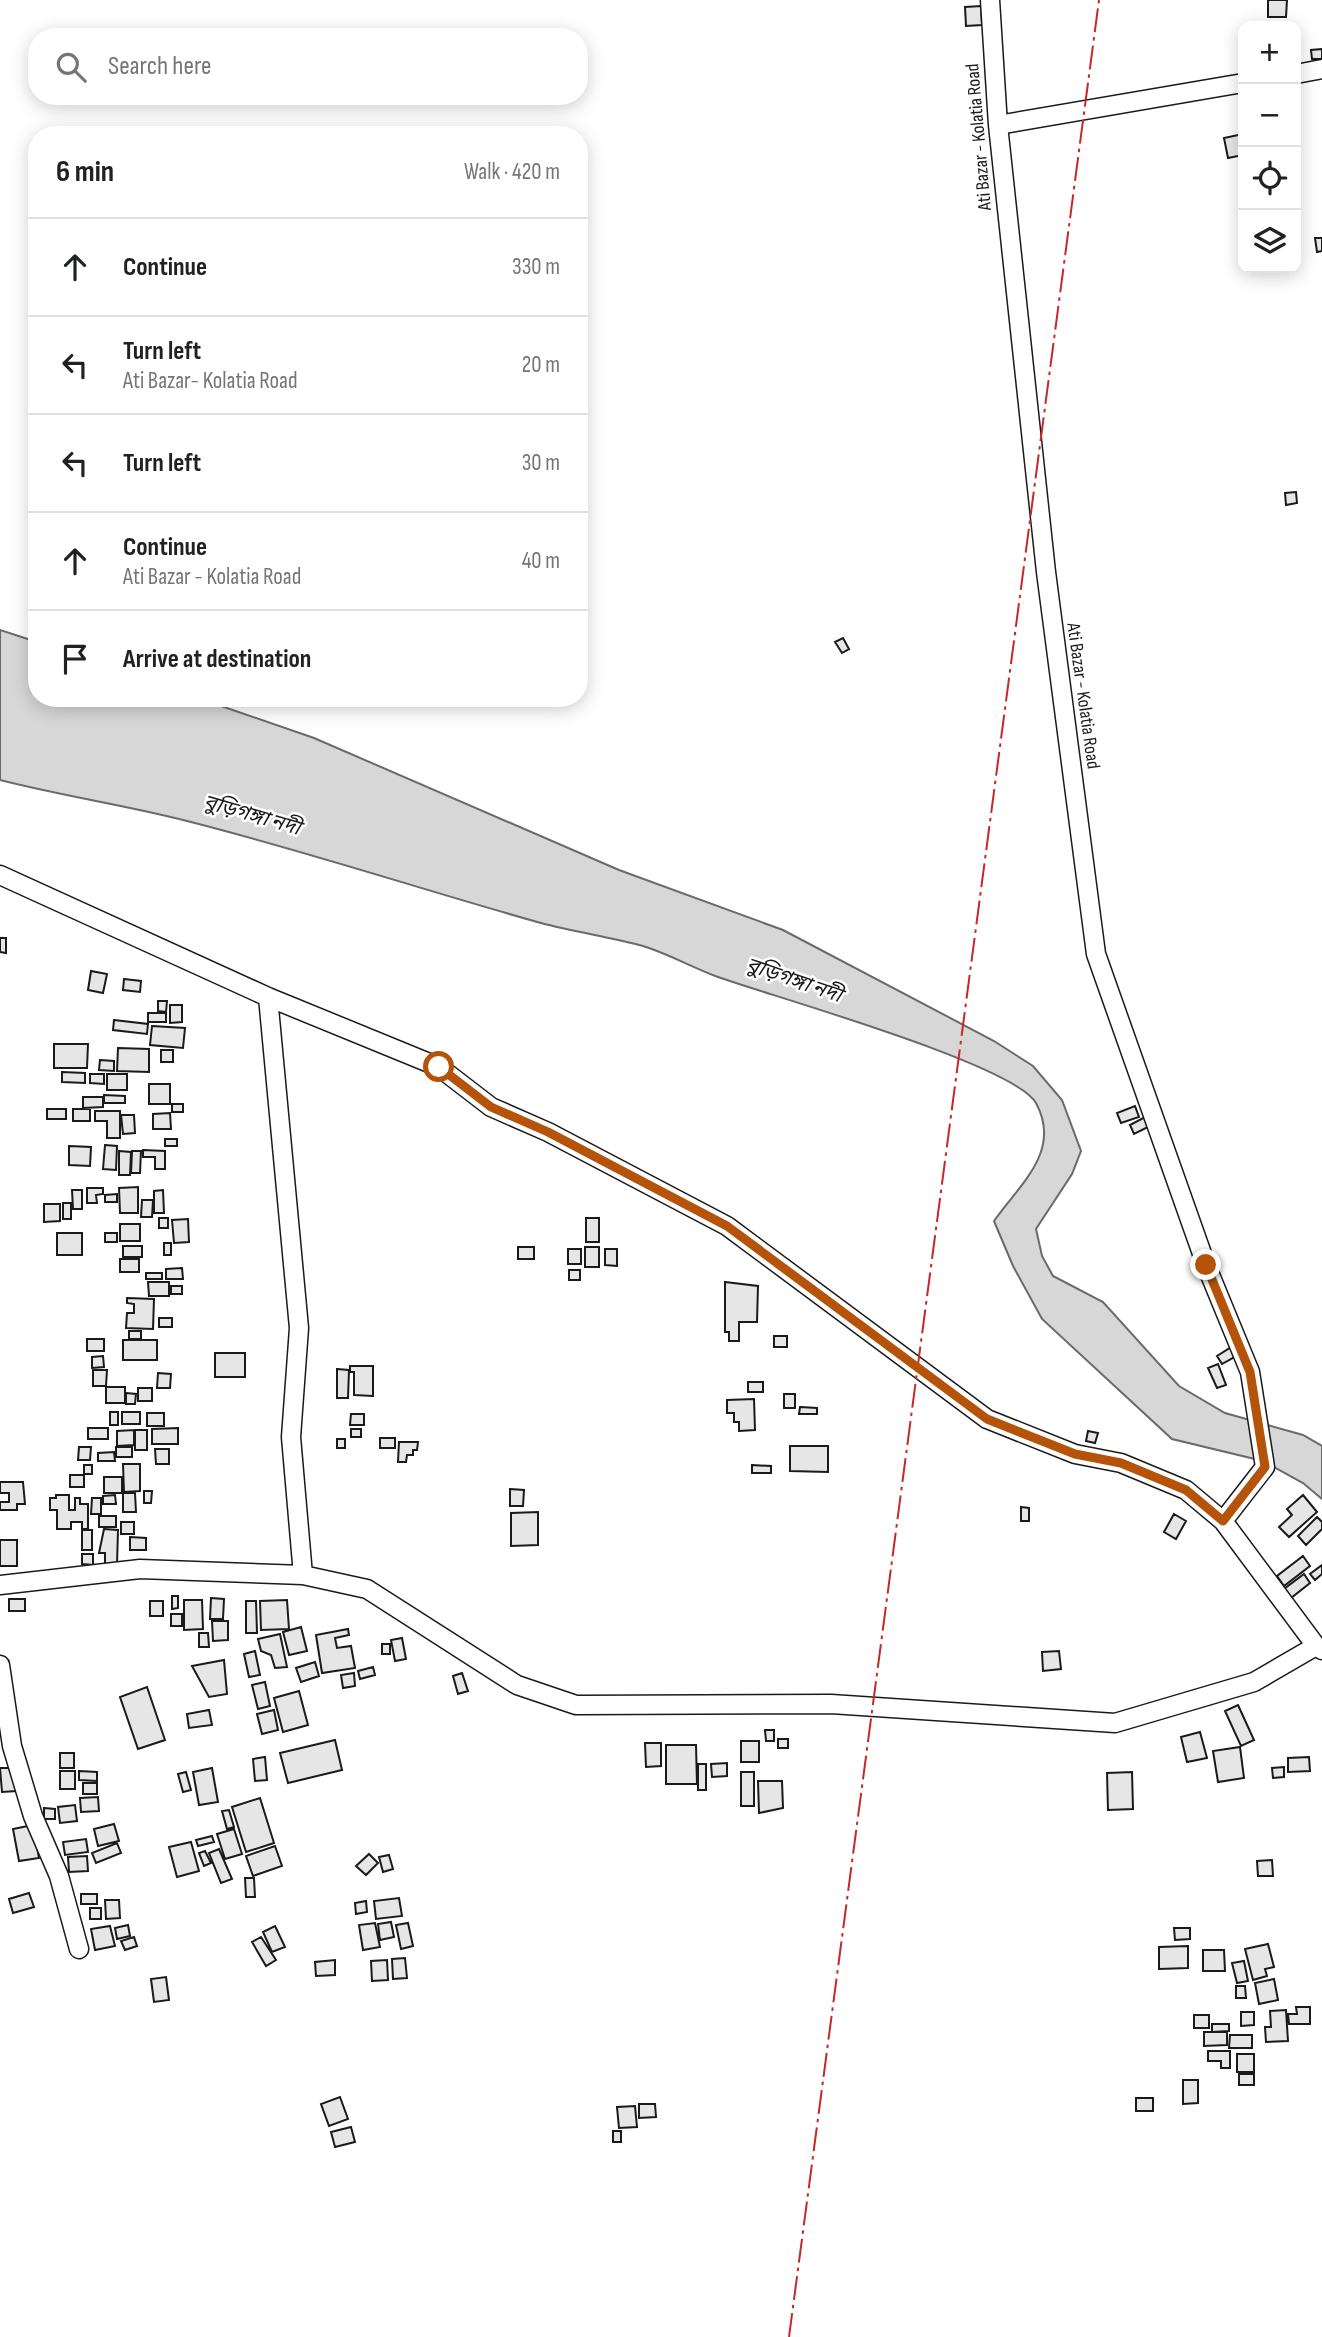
<!DOCTYPE html>
<meta charset="utf-8">
<style>
:root{--surface:#fff;--page:#f6f6f6;--text:#202124;--muted:#757577;--line:#e0e0e0}
body{margin:0;font-family:"Sofia Sans Condensed","Noto Sans Bengali",sans-serif;background:var(--page);color:var(--text)}
.controls{position:absolute;right:21px;top:21px;display:grid;overflow:hidden;border-radius:14px;box-shadow:0 4px 18px #0003}
.controls button{width:63px;height:63px;display:grid;place-items:center;padding:0;border:0;border-bottom:2px solid var(--line);background:var(--surface);color:var(--text);font:35px sans-serif}
.stop{position:absolute;width:21px;height:21px;margin:-16px;border:5px solid #b45309;border-radius:50%;background:#fff}
.stop.end{background:#b45309;border-color:#fff;box-shadow:0 2px 7px #0008}
.list{margin:0;padding:0;list-style:none}
h2{display:flex;justify-content:space-between;align-items:center;height:91px;margin:0;padding:0 28px;font-size:30px}
h2 small{font-size:23px;font-weight:400;color:var(--muted)}
.list li{display:grid;grid-template-columns:46px 1fr auto;gap:21px;align-items:center;box-sizing:border-box;height:98px;padding:0 28px;border-top:2px solid var(--line)}
.list b{display:block;font-size:26px;white-space:nowrap}
.list p{margin:0;font-size:23px;white-space:nowrap;color:var(--muted)}
.list em{font-size:23px;font-style:normal;color:var(--muted)}
.icon{flex:none;width:38px;height:38px;fill:none;stroke:currentColor;stroke-width:2;stroke-linecap:round;stroke-linejoin:round}
.map{position:relative;flex:none;width:1322px;height:2337px;overflow:hidden}
.search{position:absolute;background:var(--surface);box-shadow:0 4px 18px #0003;left:28px;top:28px;width:560px;height:77px;display:flex;align-items:center;gap:18px;box-sizing:border-box;padding:0 24px;border-radius:28px;color:var(--muted);font-size:26px}
.panel{position:absolute;background:var(--surface);box-shadow:0 4px 18px #0003;left:28px;top:126px;width:560px;height:581px;border-radius:28px}
.map>svg:first-child{display:block}
.water{fill:#d7d7d7;stroke:#6a6a6a;stroke-width:2}
.building{fill:#e6e6e6;stroke:#1a1a1a;stroke-width:2}
.lines{fill:none;stroke-linecap:round;stroke-linejoin:round}
.minor-casing{stroke:#1a1a1a;stroke-width:21}
.minor{stroke:#fff;stroke-width:18}
.power{stroke:#c62828;stroke-width:2;stroke-dasharray:24 5 3.5 5;stroke-linecap:butt}
.route{stroke:#b45309;stroke-width:9}
.labels{text-anchor:middle;dominant-baseline:central;stroke-width:5;stroke-linejoin:round;paint-order:stroke}
.street-label{font-size:19px;fill:#1a1a1a;stroke:#fff}
.water-label{font-size:21px;font-style:italic;fill:#1a1a1a;stroke:#fff}
</style>
<div class="map">
<svg width="1322" height="2337" viewBox="0 0 1322 2337">
<rect width="100%" height="100%" fill="#fff"/>
<path class="water" d="M0,630L37,642V698H198L314,738L619,870L783,930L994,1041L1033,1066L1062,1100L1081,1151L1072,1174L1036,1229L1042,1256L1053,1276L1103,1302L1179,1386L1225,1413L1303,1435L1322,1446V1499L1303,1483L1263,1461L1172,1439L1042,1319L1013,1266L994,1221C1020,1184 1062,1151 1036,1103C1014,1064 771,996 718,977C693,968 669,954 643,946C610,937 575,932 541,923C423,890 306,851 187,821C125,805 62,796 0,780Z"/>
<path class="building" d="M1268,0H1287L1286,17H1268Z
M981,6L982,25L966,26L965,7Z
M1322,49V59H1312L1311,50Z
M1243,134V155L1228,158L1224,138Z
M1315,238H1322V251L1317,252Z
M1296,492L1297,503L1286,505L1285,493Z
M843,638L849,649L842,653L835,642Z
M0,938H6V953L0,952Z
M91,971L107,974L103,993L88,990Z
M124,979L141,981L140,992L123,990Z
M158,1001H167L166,1012L158,1011Z
M170,1005H182V1022L170,1023Z
M148,1013H166V1022H148Z
M114,1020L148,1024L147,1034L113,1030Z
M152,1026L185,1028L183,1048L150,1045Z
M54,1044H88L87,1068H54Z
M118,1048L149,1049V1072L117,1071Z
M161,1050H173V1062H161Z
M100,1060L114,1061V1071L99,1070Z
M62,1072L85,1073V1083L62,1082Z
M90,1074H104V1084L90,1083Z
M107,1074H127V1090H107Z
M149,1084H170V1104H149Z
M104,1095L125,1096V1103H104Z
M83,1097H103V1107L83,1108Z
M172,1104H183V1112H172Z
M1135,1106L1139,1117L1121,1123L1117,1113Z
M47,1109H66V1119H47Z
M73,1109H90V1121H73Z
M95,1111H120V1138H107V1121H95Z
M170,1113L171,1129H153V1114Z
M121,1115H134L135,1133L123,1134Z
M1145,1117L1150,1126L1134,1134L1130,1125Z
M165,1139H177V1146H165Z
M105,1145L117,1146L116,1170L103,1169Z
M69,1146L91,1147L90,1166L69,1165Z
M143,1150L165,1151V1169H155V1157H143Z
M119,1151L131,1152L130,1175H119Z
M132,1151H141L140,1173H131Z
M138,1187V1213H120L119,1188Z
M87,1188H103V1194L96,1195L97,1203H87Z
M72,1190H82V1209H73Z
M163,1190L164,1213H154V1191Z
M117,1194V1202H105V1195Z
M142,1200H153L152,1217H141Z
M63,1203H71V1219H63Z
M44,1204H60V1221L44,1222Z
M159,1218H168V1228H159Z
M586,1218H599V1242H586Z
M188,1219L189,1242L174,1243L172,1220Z
M120,1224H140V1241H120Z
M57,1233H82V1255H57Z
M105,1233H117V1242H105Z
M164,1243H171V1255H164Z
M123,1246H142V1257H123Z
M518,1247H534V1259H518Z
M585,1247H599V1267H585Z
M568,1249H581V1264H568Z
M605,1249H617V1266L605,1265Z
M120,1259H139V1272H120Z
M182,1268L183,1279H166V1269Z
M569,1270H580V1280H569Z
M146,1273H162V1279H146Z
M148,1282H169V1296H149Z
M725,1282L758,1286L757,1322H739V1341H729V1332H725Z
M171,1286H182V1294H171Z
M127,1298L154,1299L153,1329L126,1328L127,1313H134V1304L127,1303Z
M159,1318H172V1327H159Z
M129,1331H141V1339H129Z
M774,1336H787V1347H774Z
M87,1339H104V1351H87Z
M123,1340H157V1360H123Z
M1233,1346L1238,1355L1222,1364L1217,1356Z
M215,1353H245V1377H215Z
M103,1356L104,1367L92,1368V1357Z
M1218,1364L1226,1385L1217,1388L1208,1368Z
M350,1366H373V1396L354,1395V1372H350Z
M337,1369L349,1370L348,1398H337Z
M93,1370H107L106,1386H93Z
M158,1373L171,1374L170,1388H157Z
M748,1382H763V1392H748Z
M106,1387H125V1403H106Z
M138,1388H152V1401H138Z
M126,1393L136,1394L135,1404H126Z
M784,1394H795V1408H784Z
M754,1399L755,1430L739,1431V1422H734V1413H727V1400Z
M800,1407L817,1408V1414H799Z
M110,1412H118V1425H110Z
M122,1412H140V1424H122Z
M147,1413H164V1426H147Z
M351,1414H364V1425H350Z
M88,1428H108V1439H88Z
M178,1428V1444H152V1429Z
M351,1429H361V1437H351Z
M134,1430V1445L117,1446V1431Z
M135,1430H147V1450H135Z
M1088,1431L1098,1433L1095,1443L1086,1441Z
M380,1438H395V1448H380Z
M337,1439H345V1448H337Z
M399,1442H418L417,1450H413V1455H407L406,1462H398Z
M790,1446H828V1472L790,1471Z
M79,1447H91L90,1460H78Z
M116,1447H132V1457H116Z
M155,1449H169V1464H156Z
M114,1452L115,1461H98V1453Z
M123,1464H140V1491L124,1492Z
M84,1465H92V1474H84Z
M752,1465L771,1466V1473H752Z
M70,1475H84V1487H70Z
M104,1477H122V1493H104Z
M0,1482H23L25,1504H17V1510H0V1502H9V1493H0Z
M510,1489L524,1490L523,1506H510Z
M144,1491H152L151,1503H144Z
M123,1493H135L136,1512H123Z
M56,1495H69V1510H75V1498H80V1504H88V1529H82V1522H71V1529H57V1510H50V1498H56Z
M115,1495L116,1504H103V1496Z
M1303,1495L1317,1512L1289,1537L1279,1527L1292,1515L1287,1509Z
M92,1498H101V1514H91Z
M1021,1507L1029,1508V1521H1021Z
M538,1512V1545L511,1546V1513Z
M1174,1514L1186,1521L1176,1539L1164,1532Z
M99,1516H116V1527H99Z
M1317,1517L1322,1522V1529L1306,1545L1298,1536Z
M121,1522H134V1534H121Z
M104,1529L118,1530L117,1565H105V1553H99Z
M82,1530H92V1550H82Z
M130,1537L146,1538V1550H130Z
M0,1540H17V1566H0Z
M82,1554H93V1565L82,1564Z
M1303,1556L1310,1566L1284,1586L1277,1576Z
M1322,1565V1574L1315,1580L1310,1574Z
M1304,1574L1310,1583L1291,1598L1284,1589Z
M172,1596H178V1608L172,1609Z
M211,1598L224,1599L223,1619H210Z
M9,1599H25V1611H9Z
M184,1600H202L203,1629L184,1630Z
M287,1600L289,1629L261,1630L260,1601Z
M150,1601H163V1616H150Z
M246,1601H256L257,1633H246Z
M171,1614H182V1626H171Z
M212,1621H228V1640L213,1641Z
M301,1627L307,1651L289,1655L283,1632Z
M348,1629L349,1635L335,1638L337,1648L351,1646L355,1668L322,1673L316,1635Z
M199,1633H208L209,1647H199Z
M280,1634L287,1667L275,1668L271,1655L261,1651L258,1639Z
M402,1638L406,1659L395,1661L391,1640Z
M382,1644H390V1654H382Z
M255,1651L260,1675L249,1677L244,1654Z
M1059,1651L1061,1669L1043,1671L1042,1652Z
M224,1660L227,1694L209,1697L192,1666Z
M315,1662L319,1676L301,1682L296,1668Z
M373,1667L375,1675L360,1679L358,1671Z
M354,1673L355,1686L343,1688L341,1675Z
M462,1673L468,1691L458,1694L453,1676Z
M265,1682L270,1706L258,1709L252,1685Z
M147,1687L165,1740L138,1749L120,1697Z
M299,1691L308,1725L283,1732L274,1698Z
M1238,1705L1254,1740L1241,1746L1225,1711Z
M209,1710L212,1725L189,1728L187,1714Z
M274,1710L278,1730L262,1734L257,1714Z
M765,1730H774V1741H766Z
M1200,1732L1207,1758L1187,1762L1181,1737Z
M778,1739H788V1748H778Z
M335,1740L342,1770L288,1783L280,1753Z
M741,1741H759V1762H741Z
M645,1743H661V1766L646,1767Z
M666,1745H696L697,1784H666Z
M1240,1747L1244,1778L1218,1782L1213,1751Z
M60,1753H74V1768H60Z
M265,1757L267,1780L255,1781L253,1759Z
M1309,1757L1310,1771L1288,1772V1758Z
M727,1763V1776L712,1777L711,1764Z
M698,1764H706V1790H698Z
M1284,1767V1777L1273,1778L1272,1768Z
M0,1768H15L17,1791L2,1792Z
M212,1768L218,1802L199,1805L193,1772Z
M60,1771H75V1789H60Z
M79,1771L97,1772V1781L79,1780Z
M186,1772L191,1790L183,1792L178,1774Z
M741,1772H754V1806H741Z
M1132,1772L1133,1809L1108,1810L1107,1773Z
M758,1781H782L783,1808L759,1813Z
M83,1783H97V1794H83Z
M98,1797L99,1811L81,1812L80,1798Z
M260,1798L274,1843L246,1852L232,1807Z
M75,1805L77,1821L60,1823L58,1807Z
M44,1808L55,1809V1819H44Z
M229,1810L234,1827L227,1829L222,1811Z
M114,1824L119,1841L98,1846L94,1829Z
M33,1825L39,1858L19,1861L13,1829Z
M234,1829L242,1854L225,1859L217,1834Z
M212,1836L214,1842L198,1846L196,1840Z
M86,1839L88,1852L65,1855L63,1842Z
M191,1842L199,1871L177,1877L169,1847Z
M117,1843L121,1853L96,1863L92,1853Z
M275,1846L282,1866L253,1876L246,1856Z
M219,1849L232,1879L221,1883L209,1853Z
M205,1851L211,1863L204,1866L199,1853Z
M369,1854L378,1863L366,1875L356,1866Z
M389,1855L393,1869L383,1872L379,1857Z
M87,1856L88,1871L69,1872L68,1857Z
M1272,1860L1273,1876H1258L1257,1861Z
M245,1878H254L255,1897H246Z
M29,1893L34,1907L13,1913L9,1899Z
M81,1894H97V1904H81Z
M399,1898L402,1916L376,1919L374,1901Z
M105,1900H119L120,1918L106,1919Z
M366,1901L367,1912L356,1914L355,1903Z
M90,1908H101V1919H90Z
M391,1922L394,1937L380,1940L378,1924Z
M375,1923L380,1947L363,1950L359,1925Z
M408,1923L413,1946L401,1949L396,1925Z
M128,1925L130,1936L117,1939L115,1928Z
M110,1926L115,1946L95,1950L91,1929Z
M275,1926L285,1947L272,1952L263,1932Z
M1174,1928H1190V1939L1175,1940Z
M134,1937L137,1946L125,1950L121,1941Z
M261,1937L276,1960L266,1966L252,1942Z
M1268,1944L1274,1967L1265,1969L1267,1976L1253,1980L1245,1949Z
M1188,1946V1968L1159,1969V1947Z
M1203,1950H1224L1225,1971H1203Z
M405,1958L407,1978L393,1979L392,1959Z
M335,1960V1975L316,1976L315,1962Z
M387,1960L388,1980L372,1981L371,1961Z
M1244,1961L1248,1981L1237,1983L1232,1963Z
M166,1977L169,2000L154,2002L151,1979Z
M1274,1979L1278,2000L1259,2004L1255,1983Z
M1236,1986H1245L1246,1998H1236Z
M1296,2007H1310V2024H1289L1288,2014H1297Z
M1286,2010L1288,2041L1266,2042L1265,2027H1271L1270,2011Z
M1241,2012H1254V2025L1241,2026Z
M1194,2015H1209V2028H1194Z
M1212,2024H1229V2031L1212,2032Z
M1204,2032H1227V2045L1204,2046Z
M1230,2035H1252V2048H1229Z
M1208,2051H1230V2068H1221V2061H1208Z
M1237,2054H1254V2072H1237Z
M1239,2074H1254V2085H1239Z
M1183,2080H1198V2103L1183,2104Z
M340,2097L348,2119L329,2126L321,2104Z
M1136,2098H1153V2111H1136Z
M639,2104H655L656,2117L639,2118Z
M635,2106L637,2127L619,2128L617,2107Z
M351,2127L355,2142L335,2147L331,2132Z
M613,2131H621V2142H613Z"/>
<g class="lines">
<g class="minor-casing">
<path id="minor" d="M990,0L998,125L1046,572L1096,954L1206,1265L1250,1372L1265,1467L1223,1521L1316,1646L1322,1650
M1296,74L1322,69
M998,125L1243,83
M0,875L268,997
M303,1575L291,1437L299,1328L268,997L439,1067L491,1107L548,1132L727,1226L987,1419L1075,1454L1121,1463L1186,1490L1223,1521
M0,1585L140,1569L303,1575L367,1589L517,1685L576,1705L831,1704L1115,1723L1254,1682L1316,1646
M0,1665L12,1746L33,1816L59,1876L79,1949"/>
</g>
<use href="#minor" class="minor"/>
<path class="power" d="M789,2337L1099,0"/>
</g>
<g class="lines">
<path class="route" d="M439,1067L491,1107L548,1132L727,1226L987,1419L1075,1454L1121,1463L1186,1490L1223,1521L1265,1467L1250,1372L1206,1265"/>
</g>
<g class="labels">
<g class="street-label">
<text transform="translate(979 137) rotate(-95)">Ati Bazar - Kolatia Road</text>
<text transform="translate(1083 696) rotate(82)">Ati Bazar - Kolatia Road</text>
</g>
<g class="water-label">
<text transform="translate(252 815) rotate(16)">বুড়িগঙ্গা নদী</text>
<text transform="translate(794 980) rotate(19)">বুড়িগঙ্গা নদী</text>
</g>
</g>
</svg>
<div class="controls">
<button>+</button>
<button>−</button>
<button><svg class="icon" aria-label="locate" viewBox="0 0 24 24"><circle cx="12" cy="12" r="6"/><path d="M12 2v4M12 18v4M2 12h4M18 12h4"/></svg></button>
<button><svg class="icon" aria-label="layers" viewBox="0 0 24 24"><path d="M12 4l9 5-9 5-9-5zM3 14l9 5 9-5"/></svg></button>
</div>
<div class="stop" style="left:439px;top:1067px"></div>
<div class="stop end" style="left:1206px;top:1265px"></div>
<div class="search"><svg class="icon" aria-label="search" viewBox="0 0 24 24"><circle cx="10" cy="10" r="6"/><path d="M15 15l6 6"/></svg>Search here</div>
<section class="panel">
<h2>6 min<small>Walk · 420 m</small></h2>
<ul class="list">
<li><svg class="icon" aria-label="ahead" viewBox="0 0 24 24"><path d="M12 20V5M6 11l6-6 6 6"/></svg><div><b>Continue</b></div><em>330 m</em></li>
<li><svg class="icon" aria-label="left" viewBox="0 0 24 24"><path d="M17 20v-9H6M10 6l-5 5 5 5"/></svg><div><b>Turn left</b><p>Ati Bazar- Kolatia Road</p></div><em>20 m</em></li>
<li><svg class="icon" aria-label="left" viewBox="0 0 24 24"><path d="M17 20v-9H6M10 6l-5 5 5 5"/></svg><div><b>Turn left</b></div><em>30 m</em></li>
<li><svg class="icon" aria-label="ahead" viewBox="0 0 24 24"><path d="M12 20V5M6 11l6-6 6 6"/></svg><div><b>Continue</b><p>Ati Bazar - Kolatia Road</p></div><em>40 m</em></li>
<li><svg class="icon" aria-label="arrive" viewBox="0 0 24 24"><path d="M6 21V4h12l-3 4 3 4H6"/></svg><div><b>Arrive at destination</b></div></li>
</ul>
</section>
</div>
